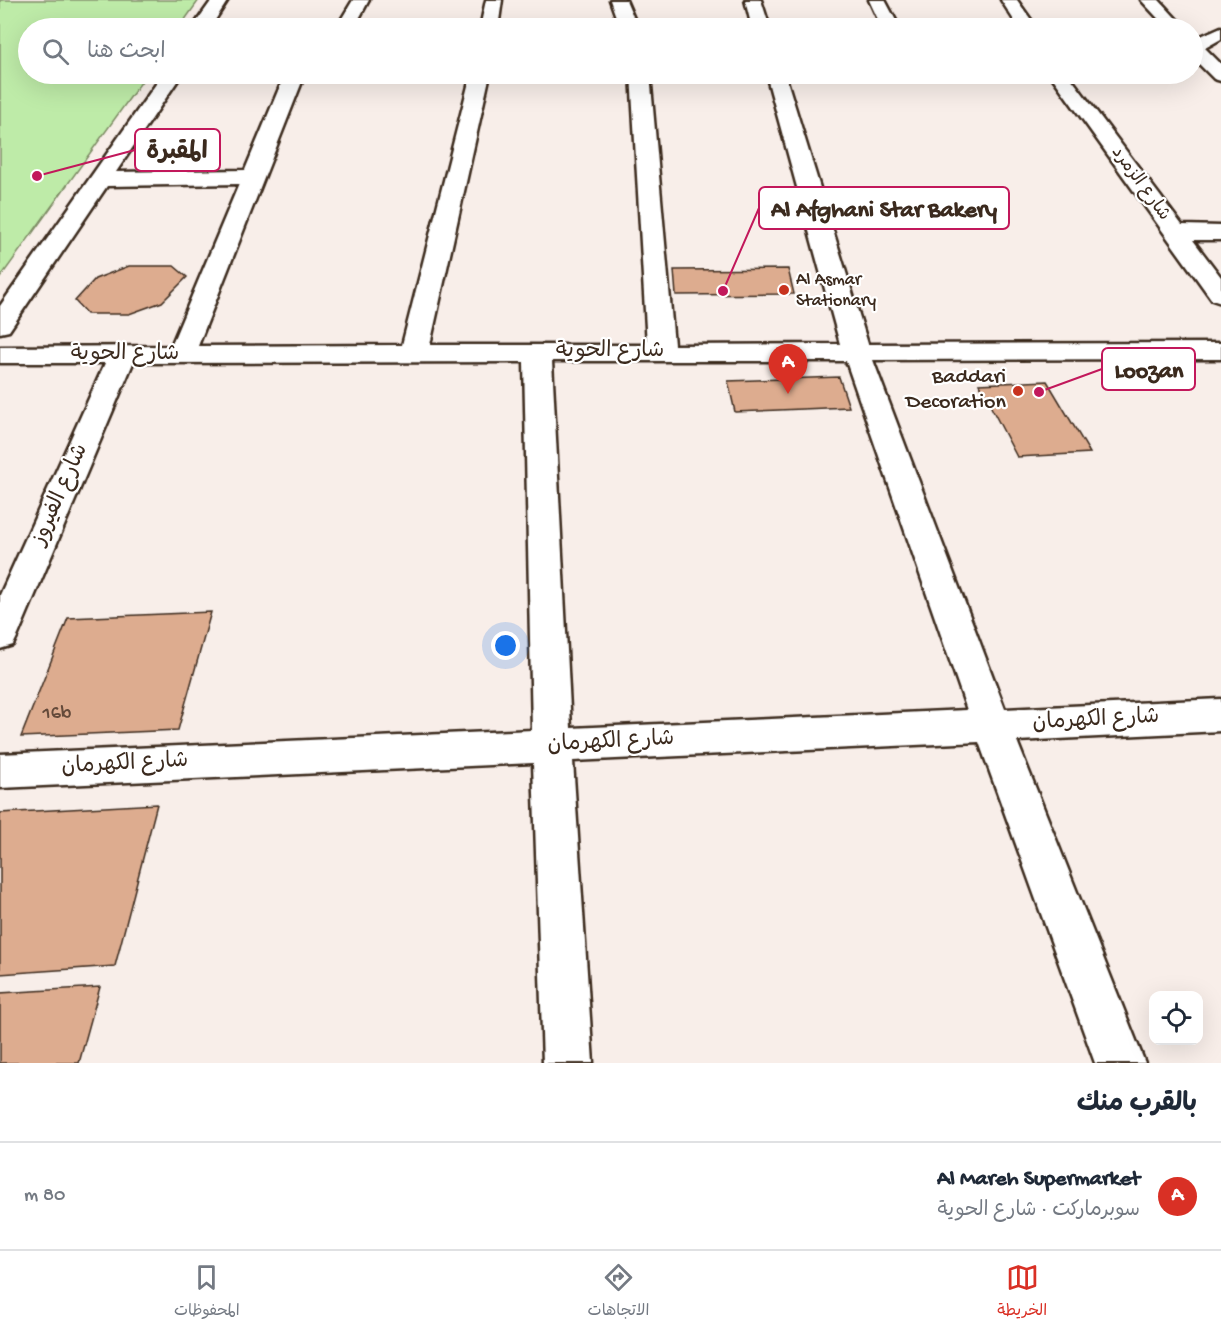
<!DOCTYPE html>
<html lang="ar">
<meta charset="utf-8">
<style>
:root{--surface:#fff;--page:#f2f2f3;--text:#1f2937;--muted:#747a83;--line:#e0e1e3;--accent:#d93025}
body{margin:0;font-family:"Gochi Hand","Playpen Sans Arabic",sans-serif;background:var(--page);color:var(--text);direction:rtl}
.controls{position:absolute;right:18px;bottom:18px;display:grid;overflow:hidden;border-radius:12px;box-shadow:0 6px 24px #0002}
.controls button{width:54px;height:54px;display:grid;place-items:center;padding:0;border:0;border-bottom:2px solid var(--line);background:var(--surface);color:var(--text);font:30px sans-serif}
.you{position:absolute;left:506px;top:646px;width:21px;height:21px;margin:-15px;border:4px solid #fff;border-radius:50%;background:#1a73e8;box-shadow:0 0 0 9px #1a73e833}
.badge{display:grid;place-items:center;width:39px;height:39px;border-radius:50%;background:var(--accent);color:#fff;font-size:20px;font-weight:700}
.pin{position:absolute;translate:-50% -50px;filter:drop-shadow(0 2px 3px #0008)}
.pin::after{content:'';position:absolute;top:32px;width:21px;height:18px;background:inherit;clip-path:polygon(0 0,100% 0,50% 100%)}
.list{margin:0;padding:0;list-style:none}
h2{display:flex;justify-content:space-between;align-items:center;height:78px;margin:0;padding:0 24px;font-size:26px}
h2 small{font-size:20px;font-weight:400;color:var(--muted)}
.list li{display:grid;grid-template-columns:39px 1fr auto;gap:18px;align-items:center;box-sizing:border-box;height:108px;padding:0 24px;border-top:2px solid var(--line)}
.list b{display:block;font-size:22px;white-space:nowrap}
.list p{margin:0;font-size:20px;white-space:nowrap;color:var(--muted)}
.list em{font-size:20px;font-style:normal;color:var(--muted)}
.icon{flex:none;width:33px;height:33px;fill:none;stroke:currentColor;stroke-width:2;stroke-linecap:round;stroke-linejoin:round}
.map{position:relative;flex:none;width:1221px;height:1063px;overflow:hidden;direction:ltr}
.search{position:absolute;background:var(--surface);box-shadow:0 6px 24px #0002;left:18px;right:18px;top:18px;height:66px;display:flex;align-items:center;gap:15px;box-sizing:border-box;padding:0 21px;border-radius:33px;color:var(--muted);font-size:22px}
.sheet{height:186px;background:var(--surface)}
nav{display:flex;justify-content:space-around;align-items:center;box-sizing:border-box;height:84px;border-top:2px solid var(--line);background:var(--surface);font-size:16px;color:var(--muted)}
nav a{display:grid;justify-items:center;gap:3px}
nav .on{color:var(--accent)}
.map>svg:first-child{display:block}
.green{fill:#beeba8;stroke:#7c8a63;stroke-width:1.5}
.building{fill:#ddac8f;stroke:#3b2a1e;stroke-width:1.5}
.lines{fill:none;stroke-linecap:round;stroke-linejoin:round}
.minor-casing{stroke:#3b2a1e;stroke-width:5}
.minor{fill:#fff;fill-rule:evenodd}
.poi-dot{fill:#c8321e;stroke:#fff;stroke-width:2}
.labels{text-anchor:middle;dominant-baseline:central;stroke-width:4.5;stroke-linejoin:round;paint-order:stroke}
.far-street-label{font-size:18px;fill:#3b2a1e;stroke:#fff}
.far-poi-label{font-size:18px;fill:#3b2a1e;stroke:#fff;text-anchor:start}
.number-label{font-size:20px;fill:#644a3a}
.street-label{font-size:22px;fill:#3b2a1e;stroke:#fff}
.poi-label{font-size:22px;fill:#3b2a1e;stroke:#fff;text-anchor:end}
.leader{fill:none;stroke:#c2185b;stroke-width:2}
.callout-dot{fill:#c2185b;stroke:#fff;stroke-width:2}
.callout{fill:#fff;stroke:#c2185b;stroke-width:2}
.callout-label{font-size:24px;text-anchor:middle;font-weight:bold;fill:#3b2a1e}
</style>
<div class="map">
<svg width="1221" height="1063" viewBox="0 0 1221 1063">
<rect width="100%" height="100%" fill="#f8eee9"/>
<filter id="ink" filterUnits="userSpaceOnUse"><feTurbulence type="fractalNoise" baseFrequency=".0167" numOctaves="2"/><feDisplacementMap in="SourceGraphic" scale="12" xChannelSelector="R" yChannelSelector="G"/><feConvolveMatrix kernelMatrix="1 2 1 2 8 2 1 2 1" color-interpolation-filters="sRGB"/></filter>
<g filter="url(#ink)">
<path class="green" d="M0,0H199L179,28H28V74H147L0,278Z"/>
<path class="building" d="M129,266H174L187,277L162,302L129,314H87L75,301L95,279Z
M788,269L794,294L676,295L674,270Z
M839,377L849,407L735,412L728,381Z
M1047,381L1090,453L1017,457L979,384Z
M211,612L178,730L21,737L68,618Z
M157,804L115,966L0,974V813Z
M100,987L79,1063H0V993Z"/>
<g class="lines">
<g class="minor-casing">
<path id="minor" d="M212,0H228L210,28H192Z
M353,0H369L354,28H336Z
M486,0H502L498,28H480Z
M610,0H626L638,28H620Z
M745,0H761L770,28H752Z
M869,0H885L900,28H882Z
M1001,0H1017L1037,28H1019Z
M1141,0H1159L1185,28H1167Z
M1221,27V39L1205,48L1221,64V81L1214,79L1192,57V40Z
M163,74H182L116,172L245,170L285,74H305L198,346L402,345L471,74H490L430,345H647L631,74H650L674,345L840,344L766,74H785L868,344L1221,343V359L873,360L1005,709L1221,699V731L1017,741L1145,1063H1095L979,742L573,761L593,1063H543L533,763L0,788V754L532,730L524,362L133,363L18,635L13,645L0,649V595L105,363H0V347L171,346L239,184L107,186L9,331L0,333V306ZM552,361H846L967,710L571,728Z
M1050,74H1068L1182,225L1221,226V240H1193L1221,277V303L1212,300Z"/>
</g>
<use href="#minor" class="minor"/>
</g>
</g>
<g class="poi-dot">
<circle cx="784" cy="290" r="6"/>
<circle cx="1018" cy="391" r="6"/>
</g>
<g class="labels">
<g class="far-street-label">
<text transform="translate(1140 184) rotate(54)">شارع الزمرد</text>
</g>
<g class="far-poi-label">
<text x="796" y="280">Al Asmar<tspan x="796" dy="21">Stationary</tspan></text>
</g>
<g class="number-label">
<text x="57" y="714">16b</text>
</g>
<g class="street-label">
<text x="610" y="352">شارع الحوية</text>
<text x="125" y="355">شارع الحوية</text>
<text transform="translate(61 495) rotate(-66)">شارع الفيروز</text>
<text transform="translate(1096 721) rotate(-3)">شارع الكهرمان</text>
<text transform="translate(611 743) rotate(-3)">شارع الكهرمان</text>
<text transform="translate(125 765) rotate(-3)">شارع الكهرمان</text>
</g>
<g class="poi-label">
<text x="1006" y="378">Baddari<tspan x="1006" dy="25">Decoration</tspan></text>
</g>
</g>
<path class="leader" d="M37 176L135 150M723 291L759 208M1039 392L1102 369"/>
<g class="callout-dot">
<circle cx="37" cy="176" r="6"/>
<circle cx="723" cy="291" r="6"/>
<circle cx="1039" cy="392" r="6"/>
</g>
<g class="callout">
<rect x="135" y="129" width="85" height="42" rx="6"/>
<rect x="759" y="187" width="250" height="42" rx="6"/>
<rect x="1102" y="348" width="93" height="42" rx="6"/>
</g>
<g class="callout-label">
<text x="177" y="158">المقبرة</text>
<text x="884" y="216">Al Afghani Star Bakery</text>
<text x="1149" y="377">Loozan</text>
</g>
</svg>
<div class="controls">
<button><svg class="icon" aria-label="locate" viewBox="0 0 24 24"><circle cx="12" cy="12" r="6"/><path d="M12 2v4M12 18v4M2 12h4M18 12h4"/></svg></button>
</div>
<div class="you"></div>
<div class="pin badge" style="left:788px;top:394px">A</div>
<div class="search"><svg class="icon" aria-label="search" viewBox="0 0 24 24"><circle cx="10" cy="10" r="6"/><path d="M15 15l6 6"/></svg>ابحث هنا</div>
</div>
<section class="sheet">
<h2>بالقرب منك<small></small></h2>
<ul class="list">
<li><span class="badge">A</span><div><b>Al Mareh Supermarket</b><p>سوبرماركت · شارع الحوية</p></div><em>80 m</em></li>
</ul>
</section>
<nav>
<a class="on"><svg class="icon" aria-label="map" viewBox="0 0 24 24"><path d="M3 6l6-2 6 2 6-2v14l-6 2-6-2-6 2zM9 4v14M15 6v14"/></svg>الخريطة</a>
<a><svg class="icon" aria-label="directions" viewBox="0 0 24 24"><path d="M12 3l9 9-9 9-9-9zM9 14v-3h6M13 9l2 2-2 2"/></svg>الاتجاهات</a>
<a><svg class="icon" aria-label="saved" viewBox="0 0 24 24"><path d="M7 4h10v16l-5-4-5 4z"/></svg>المحفوظات</a>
</nav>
